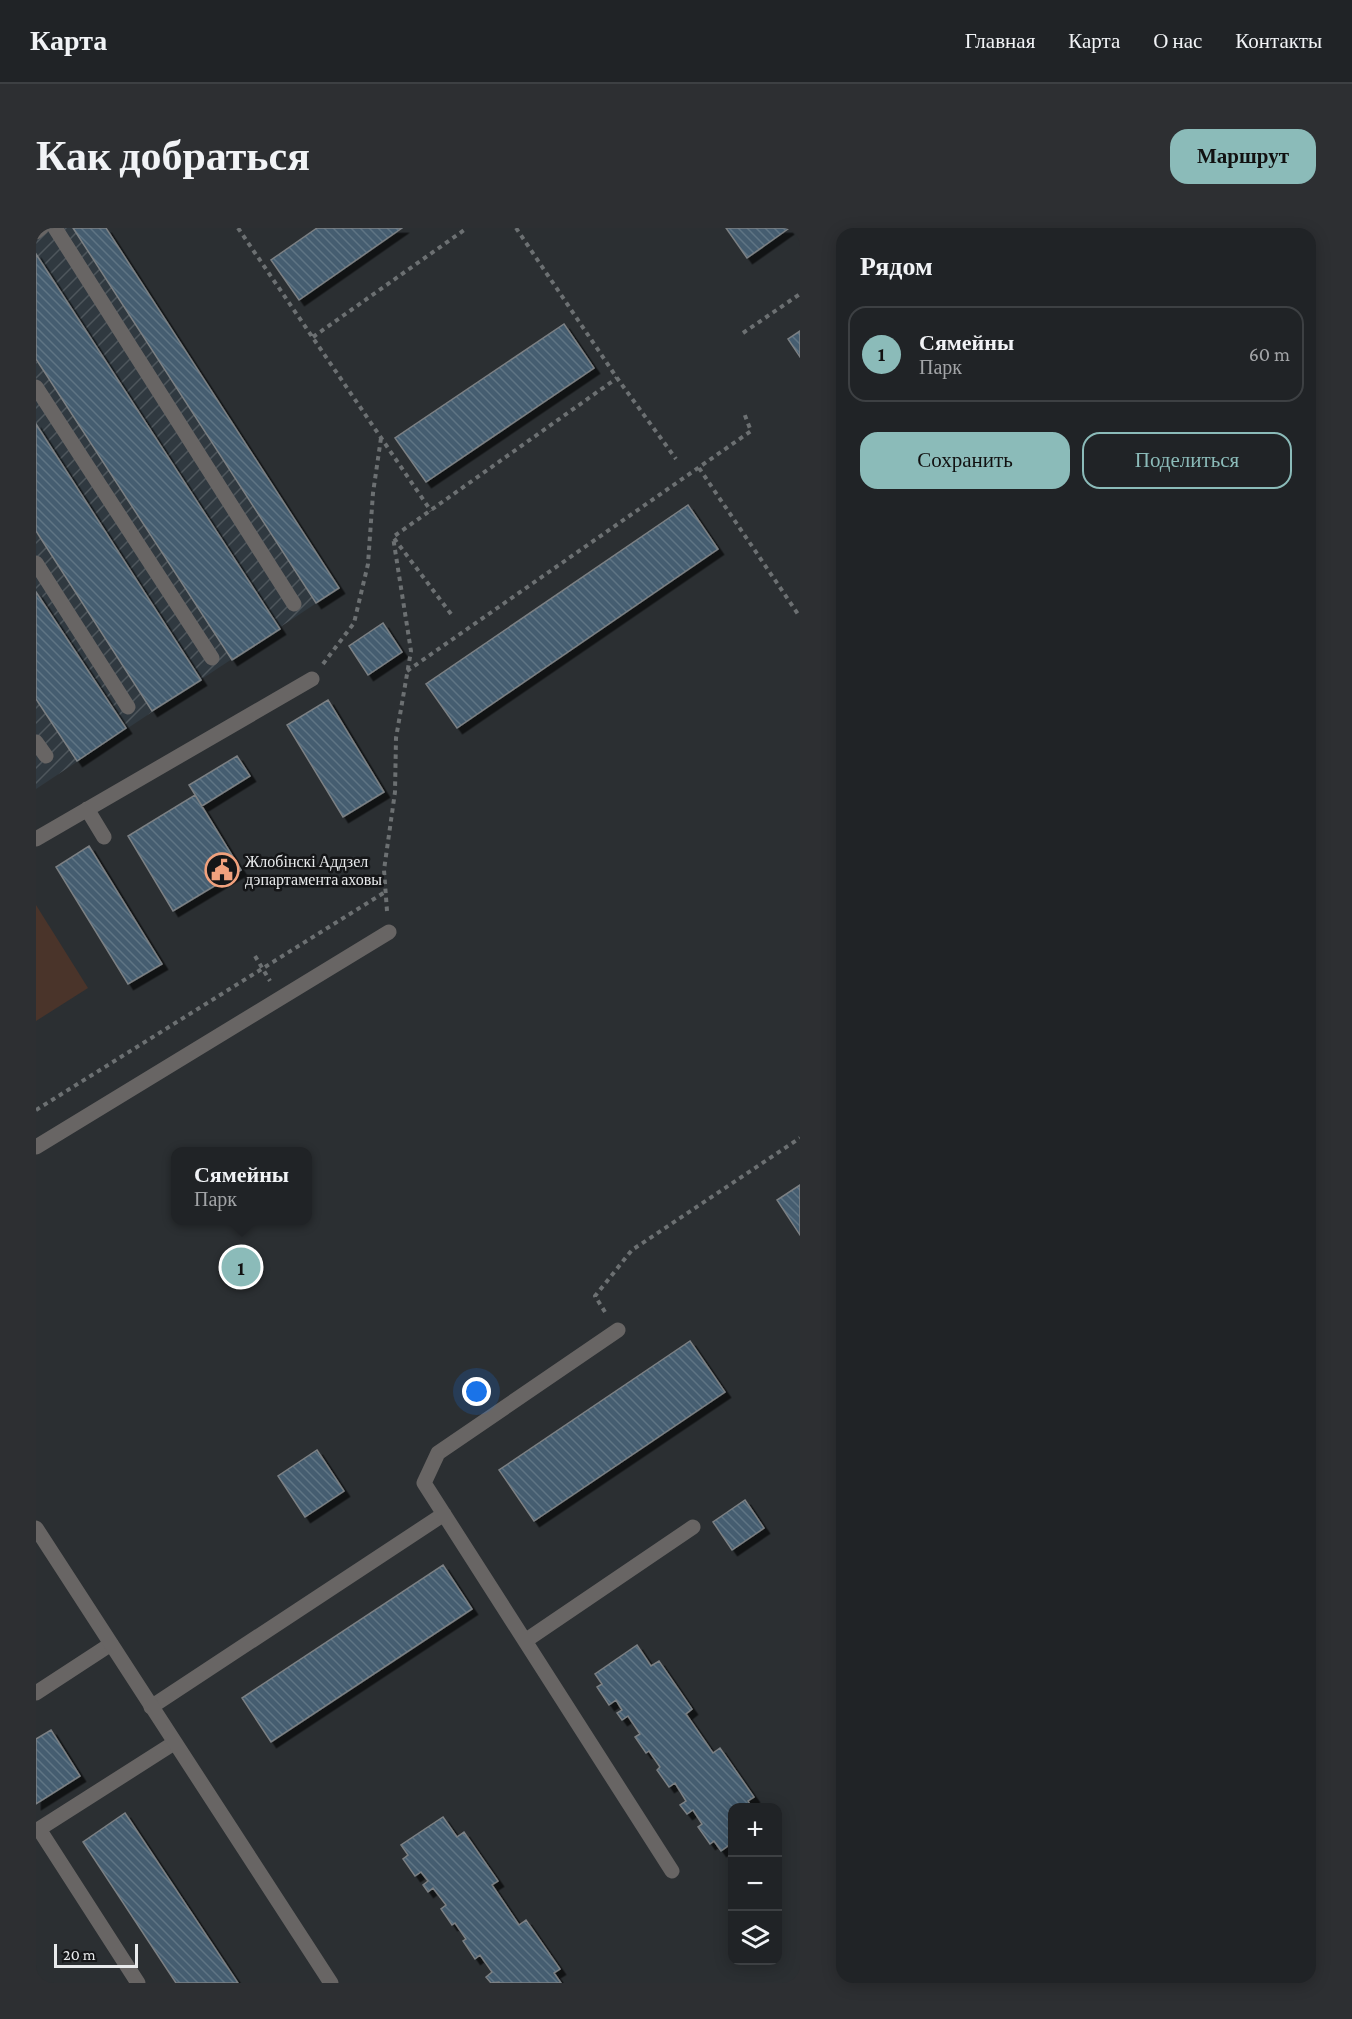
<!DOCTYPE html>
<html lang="ru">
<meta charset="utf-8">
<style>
:root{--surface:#202326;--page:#2d2f32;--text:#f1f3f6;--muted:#a2a4a7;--line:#3d4043;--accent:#8bbbb9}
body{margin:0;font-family:"Crimson Pro",serif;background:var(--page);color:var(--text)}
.controls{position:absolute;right:18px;bottom:18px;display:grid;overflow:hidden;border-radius:12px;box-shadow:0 3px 15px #0003}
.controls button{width:54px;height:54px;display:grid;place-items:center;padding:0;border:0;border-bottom:2px solid var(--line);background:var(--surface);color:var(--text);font:30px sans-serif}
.scale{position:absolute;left:18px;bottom:15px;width:84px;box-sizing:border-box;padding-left:6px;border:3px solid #e8eaec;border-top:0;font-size:16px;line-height:21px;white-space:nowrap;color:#e8eaec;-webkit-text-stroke:4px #151618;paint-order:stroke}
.you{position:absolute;left:441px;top:1164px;width:21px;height:21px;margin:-15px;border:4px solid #fff;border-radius:50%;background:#1a73e8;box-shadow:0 0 0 9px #1a73e833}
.badge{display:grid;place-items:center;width:39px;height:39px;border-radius:50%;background:var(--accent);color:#111;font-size:20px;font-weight:700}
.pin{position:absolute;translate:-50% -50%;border:3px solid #fff;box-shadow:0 2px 6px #0006}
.popup{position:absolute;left:135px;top:919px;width:141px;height:78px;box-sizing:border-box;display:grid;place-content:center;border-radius:12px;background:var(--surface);filter:drop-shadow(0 2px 4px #0005);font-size:20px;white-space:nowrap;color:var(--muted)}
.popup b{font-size:22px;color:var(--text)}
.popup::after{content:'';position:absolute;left:50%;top:100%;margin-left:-12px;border:12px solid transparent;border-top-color:var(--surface)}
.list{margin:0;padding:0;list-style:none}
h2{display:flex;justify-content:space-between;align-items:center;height:78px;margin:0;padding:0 24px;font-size:26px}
h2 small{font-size:20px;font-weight:400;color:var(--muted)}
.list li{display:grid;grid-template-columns:39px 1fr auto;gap:18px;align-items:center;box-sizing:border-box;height:96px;margin:0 12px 12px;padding:0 12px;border:2px solid var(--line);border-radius:18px}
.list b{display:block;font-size:22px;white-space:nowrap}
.list p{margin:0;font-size:20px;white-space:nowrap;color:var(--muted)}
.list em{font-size:20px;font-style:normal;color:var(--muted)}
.actions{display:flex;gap:12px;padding:18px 24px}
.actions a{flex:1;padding:14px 0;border:2px solid var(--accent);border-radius:18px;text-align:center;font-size:21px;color:var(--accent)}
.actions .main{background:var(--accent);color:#111}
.icon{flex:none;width:33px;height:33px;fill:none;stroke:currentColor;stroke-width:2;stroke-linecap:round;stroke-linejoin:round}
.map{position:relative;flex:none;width:764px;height:1755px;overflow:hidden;border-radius:18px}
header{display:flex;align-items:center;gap:36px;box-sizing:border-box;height:84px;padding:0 30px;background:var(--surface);border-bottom:2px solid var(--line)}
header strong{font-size:28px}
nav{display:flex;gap:33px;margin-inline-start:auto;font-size:21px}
.intro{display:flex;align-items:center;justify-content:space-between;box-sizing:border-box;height:144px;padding:0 36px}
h1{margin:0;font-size:42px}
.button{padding:15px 27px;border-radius:18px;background:var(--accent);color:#111;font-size:21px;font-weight:700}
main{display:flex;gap:36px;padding:0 36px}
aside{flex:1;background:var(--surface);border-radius:18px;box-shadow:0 3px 15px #0003}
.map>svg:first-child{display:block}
.industrial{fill:url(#industrial-furrows)}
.park{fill:#4a342a}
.building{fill:url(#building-back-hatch);stroke:#7c8084;stroke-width:1.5;filter:url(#shadow)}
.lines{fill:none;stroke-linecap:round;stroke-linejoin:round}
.path{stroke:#6c7072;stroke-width:4;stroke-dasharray:4.5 4.5;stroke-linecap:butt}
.lane{stroke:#686564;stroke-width:15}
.street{stroke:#686564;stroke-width:15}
.labels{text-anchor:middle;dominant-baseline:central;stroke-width:5;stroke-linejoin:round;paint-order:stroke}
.poi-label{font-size:16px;fill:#e8eaec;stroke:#151618;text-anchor:start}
</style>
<header>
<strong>Карта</strong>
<nav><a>Главная</a><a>Карта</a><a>О нас</a><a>Контакты</a></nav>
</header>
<div class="intro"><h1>Как добраться</h1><a class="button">Маршрут</a></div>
<main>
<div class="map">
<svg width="764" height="1755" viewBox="0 0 764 1755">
<defs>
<pattern id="industrial-furrows" width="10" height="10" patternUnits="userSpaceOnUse" patternTransform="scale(1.5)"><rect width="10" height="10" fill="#303940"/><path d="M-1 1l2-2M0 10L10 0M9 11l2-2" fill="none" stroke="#4e565c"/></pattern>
<pattern id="building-back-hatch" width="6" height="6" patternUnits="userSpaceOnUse" patternTransform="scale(1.5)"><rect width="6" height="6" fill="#445d6f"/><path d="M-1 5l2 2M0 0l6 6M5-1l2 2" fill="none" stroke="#5f7484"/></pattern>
<filter id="shadow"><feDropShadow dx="5.5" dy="5.5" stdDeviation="0" flood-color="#0009"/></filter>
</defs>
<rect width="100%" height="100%" fill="#2b2f32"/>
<path class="industrial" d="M0,0H70L303,360L0,561Z"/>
<path class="park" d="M0,677L52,760L0,793Z"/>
<path class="building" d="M37,0H70L303,360L280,375Z
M281,0H366L263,72L235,32Z
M690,0H751L752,1L711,30Z
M0,26L244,401L196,432L0,131Z
M528,96L558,140L390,254L359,210Z
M764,103V129L752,111Z
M0,196L165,452L116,483L0,303Z
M652,277L682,321L421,500L390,456Z
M0,364L90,500L41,533L0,471Z
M347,395L366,424L332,447L313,418Z
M292,472L348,564L307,589L251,497Z
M201,528L214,548L166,578L153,557Z
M159,567L205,642L137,683L92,608Z
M53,618L126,736L92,756L20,639Z
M764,957V1007L741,972Z
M654,1113L689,1164L498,1293L463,1242Z
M281,1222L308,1263L269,1289L242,1248Z
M709,1272L728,1300L696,1322L677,1294Z
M407,1337L436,1381L235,1514L206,1470Z
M601,1417L615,1438L623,1433L656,1481L650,1486L677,1525L684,1520L718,1569L712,1573L716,1580H696V1615L685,1623L678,1613L674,1616L662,1599L666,1596L657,1582L651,1586L644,1577L650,1573L639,1555L633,1559L621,1542L624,1539L613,1523L610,1525L599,1509L604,1506L592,1488L586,1492L581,1485L586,1482L580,1472L573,1477L561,1459L566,1456L559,1446Z
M15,1502L44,1548L0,1576V1511Z
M89,1585L202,1755H140L47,1614Z
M407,1589L421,1609L428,1604L462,1653L456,1657L483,1697L490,1692L524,1741L518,1745L525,1755H464L463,1754L455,1755L450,1749L456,1744L444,1727L439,1731L427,1713L430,1711L419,1695L416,1697L405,1681L410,1677L397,1660L392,1664L387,1657L392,1653L385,1644L379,1648L367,1631L372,1627L365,1617Z"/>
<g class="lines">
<path class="path" d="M202,0L395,283
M480,0L581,150L640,231
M707,105L764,66
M277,109L431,0
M663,240L764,389
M415,386L357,309L581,150
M287,436L318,395L332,336L337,265L345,210
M371,443L715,203L708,185
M351,683L348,642L359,564L360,510L375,423L357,309
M219,728L234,753
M0,882L349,664
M569,1084L559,1068L596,1022L764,910"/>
<path class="lane" d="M19,0L258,376
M0,4L5,0
M0,159L176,430
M0,335L92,479
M0,514L10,528
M51,581L68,609
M0,611L276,451
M0,919L353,704
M582,1102L402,1225L388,1255L636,1643
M489,1413L657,1299
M0,1465L75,1416
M115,1479L408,1286
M3,1601L102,1755
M0,1603L138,1515"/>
<path class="street" d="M0,1300L295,1755"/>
</g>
<defs>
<g id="civic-ring" transform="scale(1.725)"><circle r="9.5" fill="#151618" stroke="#f1a17d" stroke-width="1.5"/><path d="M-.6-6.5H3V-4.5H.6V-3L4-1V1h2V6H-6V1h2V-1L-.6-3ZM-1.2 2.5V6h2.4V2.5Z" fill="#f1a17d"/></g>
</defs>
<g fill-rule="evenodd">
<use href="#civic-ring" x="186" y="642"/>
</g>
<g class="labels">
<g class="poi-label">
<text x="209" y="633">Жлобінскі Аддзел<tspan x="209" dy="18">дэпартамента аховы</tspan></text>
</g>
</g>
</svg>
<div class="controls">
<button>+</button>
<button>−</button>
<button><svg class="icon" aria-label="layers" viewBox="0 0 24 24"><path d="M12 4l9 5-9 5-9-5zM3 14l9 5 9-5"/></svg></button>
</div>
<div class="scale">20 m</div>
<div class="you"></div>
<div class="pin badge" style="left:205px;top:1039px">1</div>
<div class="popup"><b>Сямейны</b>Парк</div>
</div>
<aside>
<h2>Рядом<small></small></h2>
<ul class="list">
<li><span class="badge">1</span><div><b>Сямейны</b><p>Парк</p></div><em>60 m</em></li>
</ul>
<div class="actions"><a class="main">Сохранить</a><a>Поделиться</a></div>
</aside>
</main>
